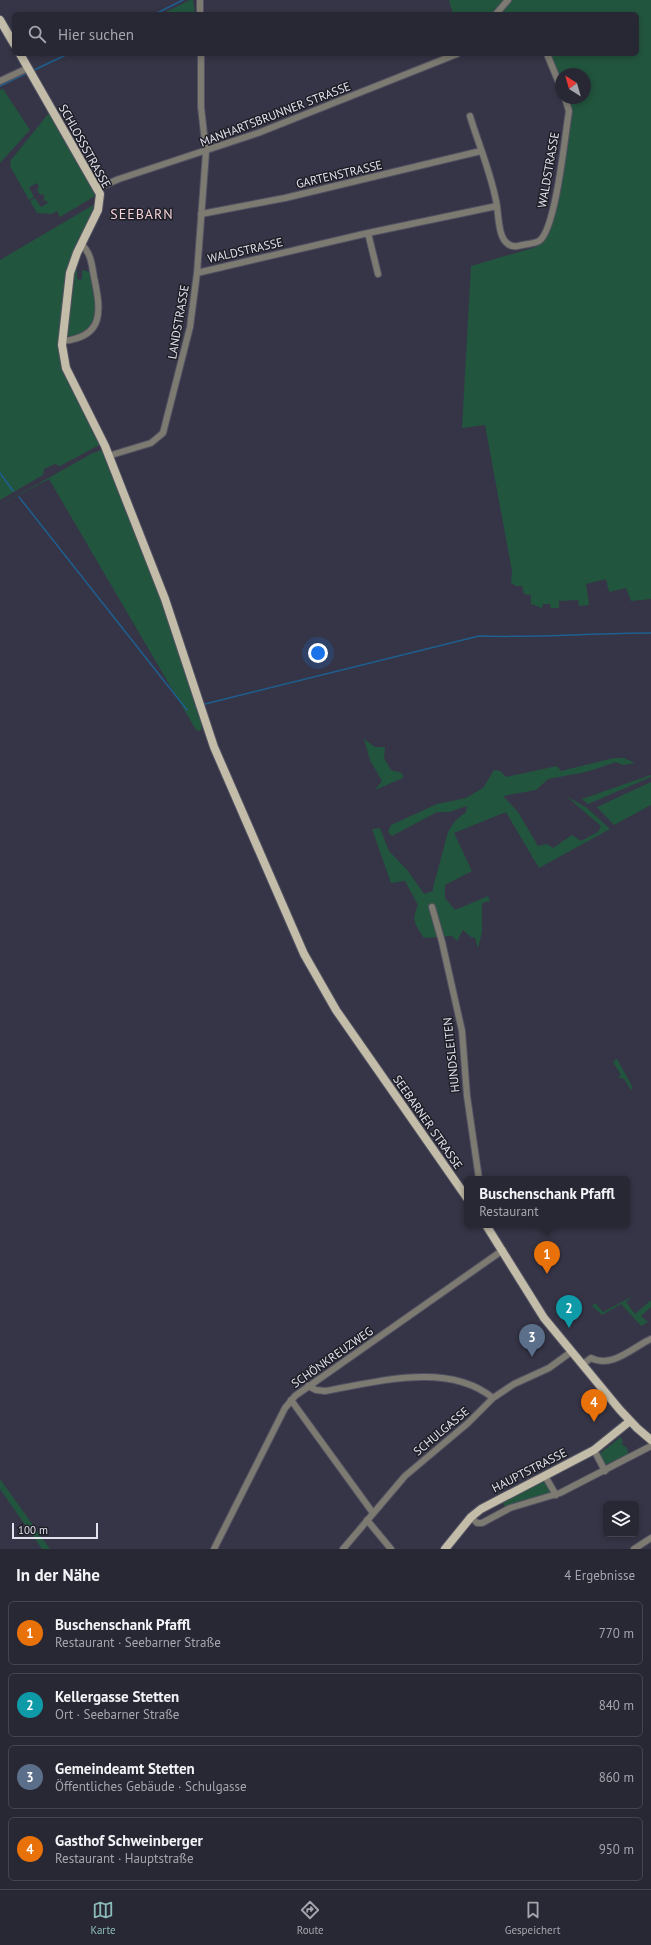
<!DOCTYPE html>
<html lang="de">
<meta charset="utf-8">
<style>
:root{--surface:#282835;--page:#30303d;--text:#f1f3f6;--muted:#a5a6ad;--line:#444450;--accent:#8bbbb9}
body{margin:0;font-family:"PT Sans",sans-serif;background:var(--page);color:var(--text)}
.controls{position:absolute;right:12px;bottom:12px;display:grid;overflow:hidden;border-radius:6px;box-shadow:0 2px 6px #0003}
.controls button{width:36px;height:36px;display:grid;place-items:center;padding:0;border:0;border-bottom:1px solid var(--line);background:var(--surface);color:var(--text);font:20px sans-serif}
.compass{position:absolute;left:555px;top:68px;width:36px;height:36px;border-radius:50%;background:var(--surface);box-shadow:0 2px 6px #0003;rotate:323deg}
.scale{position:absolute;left:12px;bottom:10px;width:86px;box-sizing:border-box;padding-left:4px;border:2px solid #e2e1ed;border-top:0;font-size:11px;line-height:14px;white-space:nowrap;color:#e2e1ed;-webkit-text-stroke:3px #1e1e26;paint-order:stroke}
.you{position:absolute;left:318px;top:653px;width:14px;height:14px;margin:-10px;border:3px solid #fff;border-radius:50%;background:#1a73e8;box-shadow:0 0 0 6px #1a73e833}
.badge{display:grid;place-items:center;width:26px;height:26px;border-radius:50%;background:var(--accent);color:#fff;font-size:13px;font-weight:700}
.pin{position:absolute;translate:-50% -33px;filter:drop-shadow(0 1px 2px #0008)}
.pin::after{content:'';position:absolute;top:21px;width:14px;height:12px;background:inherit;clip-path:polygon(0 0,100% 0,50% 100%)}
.popup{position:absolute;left:464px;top:1176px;width:166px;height:52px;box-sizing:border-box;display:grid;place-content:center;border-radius:6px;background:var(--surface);filter:drop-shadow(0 1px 3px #0005);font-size:13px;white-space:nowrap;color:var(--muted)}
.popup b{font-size:15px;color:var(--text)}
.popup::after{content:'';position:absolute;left:50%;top:100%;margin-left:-8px;border:8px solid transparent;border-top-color:var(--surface)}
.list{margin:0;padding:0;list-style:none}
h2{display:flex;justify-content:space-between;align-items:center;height:52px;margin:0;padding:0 16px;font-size:17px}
h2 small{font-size:13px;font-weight:400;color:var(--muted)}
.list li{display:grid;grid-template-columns:26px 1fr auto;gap:12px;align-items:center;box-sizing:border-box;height:64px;margin:0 8px 8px;padding:0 8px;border:1px solid var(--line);border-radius:6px}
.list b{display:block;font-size:15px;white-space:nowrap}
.list p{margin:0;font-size:13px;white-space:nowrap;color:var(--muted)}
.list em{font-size:13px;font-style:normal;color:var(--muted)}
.icon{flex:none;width:22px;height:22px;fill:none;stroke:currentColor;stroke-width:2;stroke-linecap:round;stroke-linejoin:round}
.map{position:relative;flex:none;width:651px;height:1549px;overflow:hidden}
.search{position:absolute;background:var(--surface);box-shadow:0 2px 6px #0003;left:12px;right:12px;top:12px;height:44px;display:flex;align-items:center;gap:10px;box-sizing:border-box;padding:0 14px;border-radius:6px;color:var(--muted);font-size:15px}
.sheet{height:340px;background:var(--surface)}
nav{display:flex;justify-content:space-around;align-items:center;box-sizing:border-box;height:56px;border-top:1px solid var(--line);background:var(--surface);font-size:11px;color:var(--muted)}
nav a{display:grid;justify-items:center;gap:2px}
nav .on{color:var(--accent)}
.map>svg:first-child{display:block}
.green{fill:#22553e}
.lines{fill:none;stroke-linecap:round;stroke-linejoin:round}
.stream{stroke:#1e5f90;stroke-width:1.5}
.minor-casing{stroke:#525162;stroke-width:8}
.major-casing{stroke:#525162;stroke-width:10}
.minor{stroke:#7d7a71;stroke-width:6}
.major{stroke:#c2bca8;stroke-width:8}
.labels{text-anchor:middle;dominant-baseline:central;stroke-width:3;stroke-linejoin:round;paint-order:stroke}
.street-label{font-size:12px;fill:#e2e1ed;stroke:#1e1e26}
.quarter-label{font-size:14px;letter-spacing:1px;fill:#f5d2d9;stroke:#1e1e26}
</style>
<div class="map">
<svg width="651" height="1549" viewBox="0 0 651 1549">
<rect width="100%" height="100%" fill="#363547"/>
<path class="green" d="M190,0H193L195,14H162Z
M449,0H651V599L631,601L626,588L609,592L606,579L586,584L589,605L579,606L578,600L559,601V608H551L550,604H543L542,608L531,604V595L524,594L522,586H516L511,583L512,571L485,425L462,428L471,266L536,247L548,235L557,200L571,107L567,98H585V74H561V84L549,54H637V14H453Z
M3,89L30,130L0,163V90Z
M49,113L94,191L95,196L60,217L57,211L52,214L37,213L30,201L35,198L41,207L48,203L46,200L44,201L43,199L45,198L43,194L40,195L37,189L39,187L37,183L29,187L34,197L29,200L10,166L11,160Z
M95,204L66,271L59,346L65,376L101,444L60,466L55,464L44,469L43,475L0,500V260Z
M75,270H77V278L79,280L82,279V270L91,272C94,291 105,321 83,333C78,335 73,337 68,336V331Z
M102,450L165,609L199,708L202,724L201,730L199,731L196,730L49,479L0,505L93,453Z
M364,739L375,747H385L384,758L391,770L402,773L403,778L375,790L382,781L370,760Z
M614,758H624L635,763L623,765L616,762L586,772L548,779L536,790L503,796L518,812L538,846L547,844L553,848L572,835L581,841L598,832L601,826L566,796L587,808L610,829L539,868L506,812L454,833L472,871L445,885V898L455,910L488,896L490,901L482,903V932L478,948L475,938L471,937L463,930L457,941L452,936L424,938C415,924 411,921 418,905L405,881L391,883L372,829L380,828L389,851L408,871L424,894L433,891V888L448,832L455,821L466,812L467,806L449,812H437L392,836L388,832L391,825L437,804L466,798L483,788L494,770L500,771L506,777L557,766L561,771Z
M651,775V777L588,804L582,799Z
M651,782V805L614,825L597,807Z
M617,1059L633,1088L631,1090L624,1079L618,1077L621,1075L613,1062Z
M633,1296L626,1302L635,1314L651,1300V1307L641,1316L648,1322L641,1326L621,1304L602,1315L592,1306L595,1303L603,1312Z
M621,1437L623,1443L621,1444L626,1447L629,1454L605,1465L599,1454Z
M0,1479L50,1549H42L0,1489Z
M545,1481L550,1491L548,1494L505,1508L503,1502Z"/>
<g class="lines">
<path class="stream" d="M155,14L183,0
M32,71L68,54
M0,86L27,73
M0,473L13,491
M19,497L187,710
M205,704L479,636C536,638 593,633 651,633
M195,707H196"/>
<g class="minor-casing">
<path id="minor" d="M200,0V14
M496,14L508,0
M547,54L561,88
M0,81L28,68
M470,116C479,146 492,175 497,206
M98,188L119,179L258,133L457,54
M201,214L285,198L481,151
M368,233L378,274
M197,273L368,233L497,206C499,220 498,249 518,246C524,244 534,244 539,241C556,230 565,134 569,111L565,98
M63,341C105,337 101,310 94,277C92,266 91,252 81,244
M108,456L151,443L163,433L190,327L197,273L206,152L201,107V54
M432,907L442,942L462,1031L467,1096L479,1179
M582,1365L591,1358C612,1369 633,1347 651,1339
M308,1386L316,1390L325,1391C377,1382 448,1361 493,1398
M291,1400L373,1513
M594,1450L605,1471
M545,1476L556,1495
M471,1517L477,1523H482L510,1508L560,1493L651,1446
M367,1520L391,1549
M214,1549L285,1408L295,1396L503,1250
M343,1549L405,1476L468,1423L493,1398L514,1384L549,1368L571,1352
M634,1549L651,1538"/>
</g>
<g class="major-casing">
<path id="major" d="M0,20L14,44
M20,54L100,194L98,210L77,253L70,273L62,345L66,368L105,446L165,599L214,747L304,954L336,1010L467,1198
M486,1225L544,1318L620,1410L637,1428L651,1440
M445,1549L471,1517L481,1509L594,1450L630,1421"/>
</g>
<use href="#minor" class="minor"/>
<use href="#major" class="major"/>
</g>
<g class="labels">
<g class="street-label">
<text transform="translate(275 114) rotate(-21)">MANHARTSBRUNNER STRASSE</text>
<text transform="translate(85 146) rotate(61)">SCHLOSSSTRASSE</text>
<text transform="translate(548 170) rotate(-80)">WALDSTRASSE</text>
<text transform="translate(339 174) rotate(-13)">GARTENSTRASSE</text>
<text transform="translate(245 250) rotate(-13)">WALDSTRASSE</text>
<text transform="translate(178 322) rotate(-80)">LANDSTRASSE</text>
<text transform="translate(451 1055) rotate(-96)">HUNDSLEITEN</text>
<text transform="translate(428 1122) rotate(55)">SEEBARNER STRASSE</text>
<text transform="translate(332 1357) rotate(-35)">SCHÖNKREUZWEG</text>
<text transform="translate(441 1431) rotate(-40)">SCHULGASSE</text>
<text transform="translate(529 1470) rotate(-27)">HAUPTSTRASSE</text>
</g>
<g class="quarter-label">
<text x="142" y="214">SEEBARN</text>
</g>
</g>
</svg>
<div class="controls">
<button><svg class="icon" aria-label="layers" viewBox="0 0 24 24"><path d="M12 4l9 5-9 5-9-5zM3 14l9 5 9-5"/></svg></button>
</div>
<svg class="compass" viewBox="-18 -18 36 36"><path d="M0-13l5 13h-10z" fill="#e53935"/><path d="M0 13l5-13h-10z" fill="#a5a6ad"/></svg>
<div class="scale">100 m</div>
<div class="you"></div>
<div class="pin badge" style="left:547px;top:1274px;background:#e8710a">1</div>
<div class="popup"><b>Buschenschank Pfaffl</b>Restaurant</div>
<div class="pin badge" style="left:569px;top:1328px;background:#0f9aa8">2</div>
<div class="pin badge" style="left:532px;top:1357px;background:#5c6f8a">3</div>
<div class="pin badge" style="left:594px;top:1422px;background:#e8710a">4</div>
<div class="search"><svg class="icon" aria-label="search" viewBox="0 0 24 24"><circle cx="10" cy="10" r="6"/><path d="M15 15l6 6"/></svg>Hier suchen</div>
</div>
<section class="sheet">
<h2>In der Nähe<small>4 Ergebnisse</small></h2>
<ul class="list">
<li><span class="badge" style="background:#e8710a">1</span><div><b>Buschenschank Pfaffl</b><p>Restaurant · Seebarner Straße</p></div><em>770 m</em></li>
<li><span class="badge" style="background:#0f9aa8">2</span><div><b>Kellergasse Stetten</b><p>Ort · Seebarner Straße</p></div><em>840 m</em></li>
<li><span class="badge" style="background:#5c6f8a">3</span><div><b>Gemeindeamt Stetten</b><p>Öffentliches Gebäude · Schulgasse</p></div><em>860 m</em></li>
<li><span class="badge" style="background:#e8710a">4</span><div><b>Gasthof Schweinberger</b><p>Restaurant · Hauptstraße</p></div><em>950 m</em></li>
</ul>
</section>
<nav>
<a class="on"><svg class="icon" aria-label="map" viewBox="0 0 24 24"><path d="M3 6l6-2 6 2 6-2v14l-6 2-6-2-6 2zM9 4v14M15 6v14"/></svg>Karte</a>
<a><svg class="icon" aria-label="directions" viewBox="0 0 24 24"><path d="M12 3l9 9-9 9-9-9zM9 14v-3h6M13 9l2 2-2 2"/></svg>Route</a>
<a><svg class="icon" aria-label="saved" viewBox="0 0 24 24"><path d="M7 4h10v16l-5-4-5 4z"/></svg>Gespeichert</a>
</nav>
